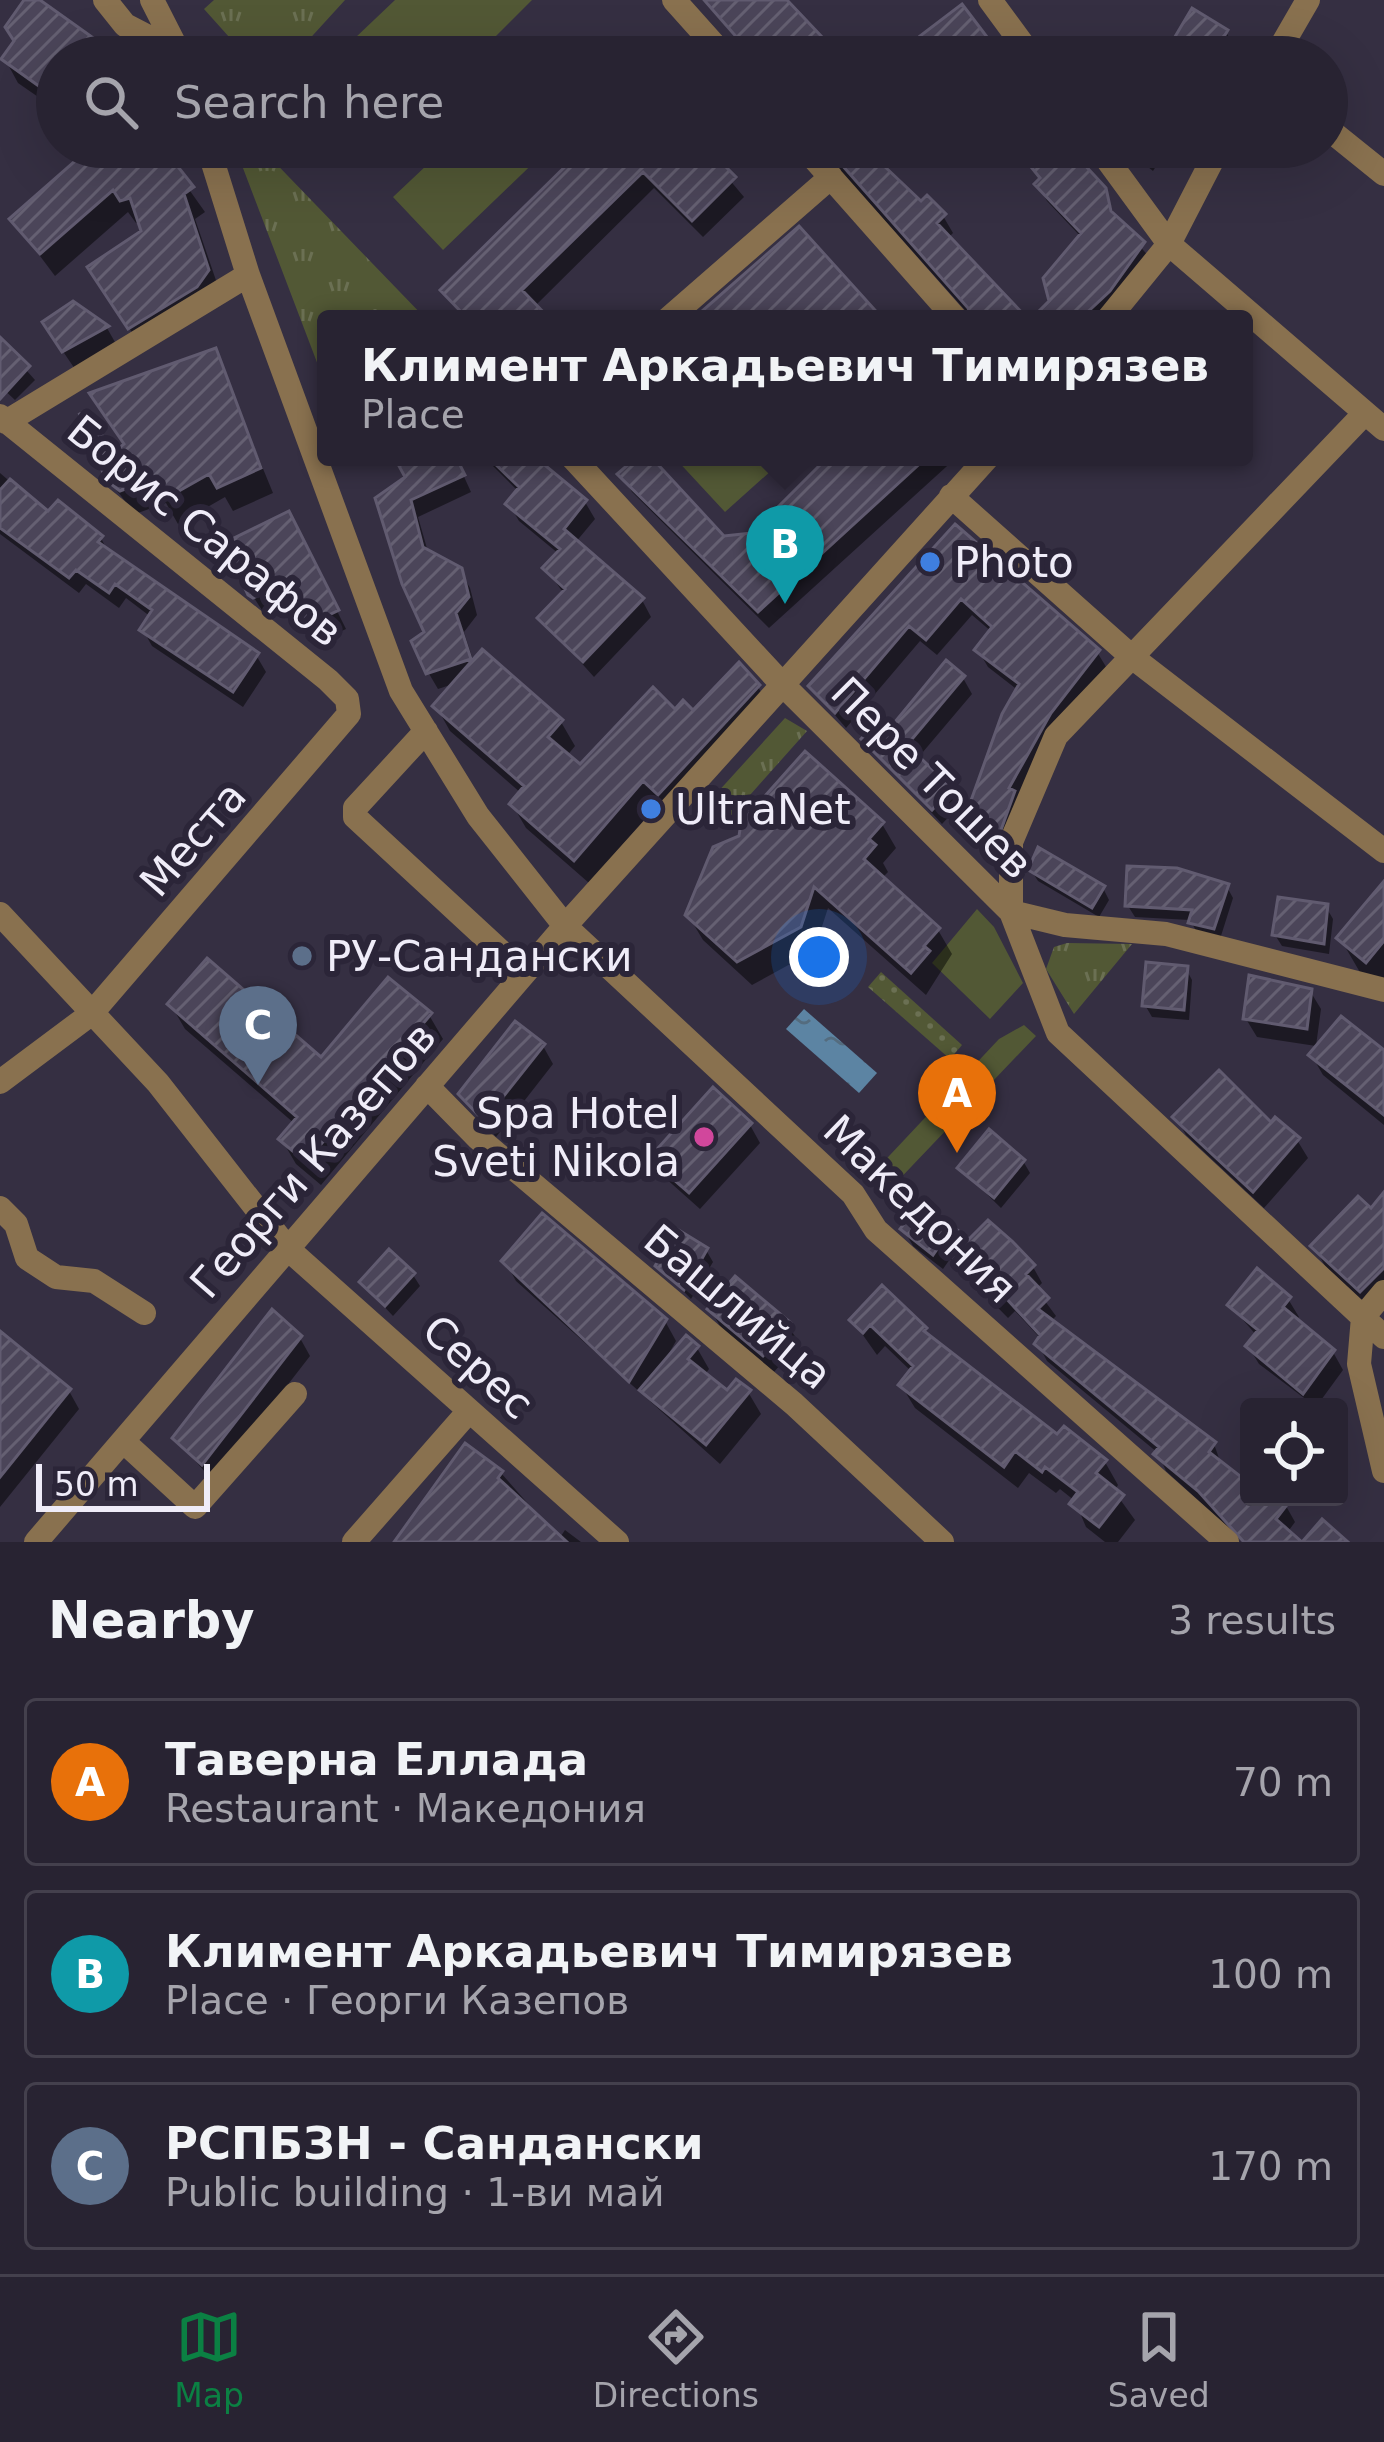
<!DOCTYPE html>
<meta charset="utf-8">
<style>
:root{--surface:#282332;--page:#342f3e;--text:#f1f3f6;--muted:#a5a4ac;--line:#44404d;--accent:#0b8043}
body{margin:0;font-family:"DejaVu Sans",sans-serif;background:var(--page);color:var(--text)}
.controls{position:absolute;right:36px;bottom:36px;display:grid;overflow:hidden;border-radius:12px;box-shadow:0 12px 48px #0002}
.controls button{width:108px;height:108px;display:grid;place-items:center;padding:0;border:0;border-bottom:3px solid var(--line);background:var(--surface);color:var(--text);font:60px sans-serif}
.scale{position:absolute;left:36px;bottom:30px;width:174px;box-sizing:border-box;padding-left:12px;border:6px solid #efecf8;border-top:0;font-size:33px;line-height:42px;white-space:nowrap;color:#efecf8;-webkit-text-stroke:9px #2b2538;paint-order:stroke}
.you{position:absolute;left:819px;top:957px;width:42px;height:42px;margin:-30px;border:9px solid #fff;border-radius:50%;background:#1a73e8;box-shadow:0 0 0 18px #1a73e833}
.badge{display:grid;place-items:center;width:78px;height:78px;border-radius:50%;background:var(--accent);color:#fff;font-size:39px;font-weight:700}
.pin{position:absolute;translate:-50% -99px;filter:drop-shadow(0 3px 6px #0008)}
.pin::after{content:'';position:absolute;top:63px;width:42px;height:36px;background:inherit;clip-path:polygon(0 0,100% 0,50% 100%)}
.popup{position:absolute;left:317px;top:310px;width:936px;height:156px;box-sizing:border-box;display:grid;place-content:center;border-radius:12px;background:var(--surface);filter:drop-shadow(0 3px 9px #0005);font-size:39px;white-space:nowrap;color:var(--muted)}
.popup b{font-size:45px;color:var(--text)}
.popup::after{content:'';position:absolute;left:50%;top:100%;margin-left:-24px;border:24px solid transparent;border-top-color:var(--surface)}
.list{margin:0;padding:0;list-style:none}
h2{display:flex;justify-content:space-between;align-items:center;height:156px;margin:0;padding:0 48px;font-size:51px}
h2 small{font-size:39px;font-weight:400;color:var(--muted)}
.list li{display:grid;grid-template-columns:78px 1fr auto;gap:36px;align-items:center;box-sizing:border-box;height:168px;margin:0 24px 24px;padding:0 24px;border:3px solid var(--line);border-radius:12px}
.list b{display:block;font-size:45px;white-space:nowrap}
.list p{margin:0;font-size:39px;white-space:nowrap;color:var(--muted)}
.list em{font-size:39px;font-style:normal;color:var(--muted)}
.icon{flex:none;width:66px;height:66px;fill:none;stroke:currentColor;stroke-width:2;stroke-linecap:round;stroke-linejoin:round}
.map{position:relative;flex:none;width:1384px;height:1542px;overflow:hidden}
.search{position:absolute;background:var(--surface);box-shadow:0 12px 48px #0002;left:36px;right:36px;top:36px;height:132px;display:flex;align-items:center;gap:30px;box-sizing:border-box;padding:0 42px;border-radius:66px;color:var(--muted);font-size:45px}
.sheet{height:732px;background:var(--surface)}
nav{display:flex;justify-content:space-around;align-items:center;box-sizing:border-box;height:168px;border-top:3px solid var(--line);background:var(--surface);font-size:33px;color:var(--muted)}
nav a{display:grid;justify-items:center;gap:6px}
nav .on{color:var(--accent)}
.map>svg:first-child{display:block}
.grass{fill:url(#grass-dots)}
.park{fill:url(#park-tufts)}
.garden{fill:#525835}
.water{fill:url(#water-ripples)}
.shadow{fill:#0007}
.building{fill:url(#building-hatch);stroke:#615b70;stroke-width:3}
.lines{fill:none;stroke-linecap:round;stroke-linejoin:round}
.minor{stroke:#89714f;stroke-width:24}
.shop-dot{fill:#3f7fe0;stroke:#2b2538;stroke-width:4.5}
.service-dot{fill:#5c6f8a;stroke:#2b2538;stroke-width:4.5}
.hotel-dot{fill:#d1479c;stroke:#2b2538;stroke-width:4.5}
.labels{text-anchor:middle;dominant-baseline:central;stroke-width:12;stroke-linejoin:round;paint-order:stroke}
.street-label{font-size:42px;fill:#efecf8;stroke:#2b2538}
.poi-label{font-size:42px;fill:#efecf8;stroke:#2b2538;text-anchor:start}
</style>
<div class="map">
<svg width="1384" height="1542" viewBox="0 0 1384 1542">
<defs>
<pattern id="grass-dots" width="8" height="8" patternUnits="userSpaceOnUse" patternTransform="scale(3)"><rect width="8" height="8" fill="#525835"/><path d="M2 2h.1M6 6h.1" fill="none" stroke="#6b7053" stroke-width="1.8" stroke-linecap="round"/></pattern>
<pattern id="park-tufts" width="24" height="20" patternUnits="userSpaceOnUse" patternTransform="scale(3)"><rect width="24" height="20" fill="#525835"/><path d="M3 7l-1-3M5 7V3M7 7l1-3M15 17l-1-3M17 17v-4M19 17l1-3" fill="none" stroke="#6b7053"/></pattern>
<pattern id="water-ripples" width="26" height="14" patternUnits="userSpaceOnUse" patternTransform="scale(3)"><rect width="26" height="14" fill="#5c84a3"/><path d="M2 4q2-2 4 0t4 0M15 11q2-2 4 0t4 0" fill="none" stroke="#546c7f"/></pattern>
<pattern id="building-hatch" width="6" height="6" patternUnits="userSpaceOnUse" patternTransform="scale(3)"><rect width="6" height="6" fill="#4b4559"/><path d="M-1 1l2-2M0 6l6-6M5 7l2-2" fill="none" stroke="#656072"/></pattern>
</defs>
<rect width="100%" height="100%" fill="#352f42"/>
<path class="grass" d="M881,972L962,1045L950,1059L868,987Z"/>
<path class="park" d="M214,0H345L293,57H247L204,9Z
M235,147H260L426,319H326V386Z
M785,718L807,731L726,822L706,805Z
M1067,943L1132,944L1074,1014L1046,969L1054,947Z"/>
<path class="garden" d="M395,0H532L475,57H335Z
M446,147H550L443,250L393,197Z
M674,457H778L782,461L725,512Z
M977,909L994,927L1023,983L990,1019L932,963Z
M1024,1025L1036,1036L891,1188L874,1172L999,1039Z"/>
<path class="water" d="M804,1009L877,1073L859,1093L786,1029Z"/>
<path class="shadow" d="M28,0L115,57H57V110L18,83L5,59L17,42Z
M702,0H782L836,57H753Z
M961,8L1001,57H910L906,50Z
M1226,32L1236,50L1232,57H1166Z
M57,117V142L49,128Z
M60,147H146L151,161L163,153L205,212L195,219L221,295L144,351L105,291L145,232L141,222L136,223L128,212L55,276L13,220L78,163Z
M589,147H702L744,197L703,237L654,188L534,307L546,319H464L444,290Z
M819,147H860L921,205L943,216L953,233L948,238L1024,319H973Z
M1015,147H1071V155L1104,190L1117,221L1153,261L1107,319H1035L1052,302L1081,237L1047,201L1037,184L1042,180Z
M1123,147H1168L1153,171Z
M73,305L107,328L120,351L79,375L60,347Z
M4,345L35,380L15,400L0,386Z
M215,352L273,493L233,511L225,497L178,524L166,503L135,514L108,479L117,454Z
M425,457H455L471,492L418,517L428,552L460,570L470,588L477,615L464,632L474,663L561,722L575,746L566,757L580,769L676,713L693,714L758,687L772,711L673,817L659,803L589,883L526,828L512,804L521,793L450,731L436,706L456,683L438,689L428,672V633L404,583L408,478Z
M484,457H532L585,502L595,519L575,543L642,600L651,617L594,677L541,618L564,594L546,568L559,554L519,521L509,504L519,492Z
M642,457L723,539L754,536L820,469L809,457H957L769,628L632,492L621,474Z
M0,473L49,515L101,538L109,554L256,655L266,672L243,707L152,646L143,630L151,617L126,598L119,608L86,584L79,593L0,534Z
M955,528L1097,652L1108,670L1060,731L1002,868L967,819L1019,691L988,667L978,650L992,632L972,615L937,655L920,641L846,728L811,687Z
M298,533L346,629L316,643L288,604L265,615L251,593Z
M963,678L972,694L917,759L959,806L942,824L864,739L890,733Z
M882,824L896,848L883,863L888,872L881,879L938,930L952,954L926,995L828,908L814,951L752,985L703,940L688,915Z
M1031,870L1103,888L1109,900L1099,917L1038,881Z
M1384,886V993L1361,974L1340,938Z
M1227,887L1233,898L1220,939L1198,934L1190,920L1135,917L1128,906Z
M1326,907L1333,919L1329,954L1282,946L1275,935Z
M1186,969L1192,980L1189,1020L1152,1017L1145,1005Z
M1310,991L1321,1009L1316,1046L1257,1037L1246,1019Z
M171,1005L321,1061L429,1015L443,1039L321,1185L296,1164L282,1140L295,1124L185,1029Z
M543,1046L553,1064L496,1137L461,1094Z
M1384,1054V1125L1323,1075L1312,1056Z
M1176,1117L1271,1126L1297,1140L1308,1158L1264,1208L1186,1135Z
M750,1125L760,1143L700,1209L663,1176L653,1158Z
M1023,1161L1030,1173L1001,1208L960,1168Z
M1384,1197V1298L1373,1310L1325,1266L1314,1246L1371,1213Z
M904,1230L969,1243L1033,1267L1042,1283L1036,1289L1056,1316L1050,1322L1214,1444L1221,1464L1249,1482V1497H1272L1286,1506L1295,1522L1287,1533L1298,1542H1244L1166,1471L1158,1453L1047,1361L1038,1344L1041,1339L1015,1311L1008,1318L950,1259L943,1269L913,1246Z
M706,1250L713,1262L691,1299L659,1266Z
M505,1261L665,1321L676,1341L668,1355L697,1348L709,1369L704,1376L727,1394L748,1392L761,1414L720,1464L516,1281Z
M413,1275L420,1286L393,1316L362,1283Z
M1288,1299L1299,1317L1295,1321L1333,1352L1343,1370L1316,1407L1259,1364L1248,1346L1257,1336L1230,1305Z
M711,1310L788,1325L799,1343L774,1372L721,1328Z
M853,1321L925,1329L931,1340L1058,1439L1105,1462L1118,1485L1114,1491L1135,1520L1118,1542H1105L1086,1527L1075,1501L1060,1489L1056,1493L1029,1473L1018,1488L915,1408L901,1385L912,1372L885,1346L877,1355Z
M0,1335L69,1391L79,1409L0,1507Z
M300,1338L310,1356L213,1481L176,1439Z
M501,1473L559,1539L565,1530L581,1542H396Z"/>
<path class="building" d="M24,0H40L120,57H57V99L1,59L14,41L5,27Z
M704,0H787L841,57H754Z
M962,4L990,41L1002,57H936L920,36Z
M1192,8L1228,30L1212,57H1163Z
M91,147H143L148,160L164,149L194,187L184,194L209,270L197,287L128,329L87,267L141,231L130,198L120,201L113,190L40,254L9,219Z
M585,147H706L736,177L692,221L643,172L522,290L550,319H468L440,290Z
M826,147H864L921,201L927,195L946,214L937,223L1028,319H972L968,308Z
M1015,147H1068L1106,188L1111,211L1145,242L1110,291L1080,319H1031L1049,301L1043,278L1081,233L1034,184L1040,178Z
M799,226L883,319H693Z
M73,301L109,326L62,352L42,322Z
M0,337L30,366L0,399Z
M216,348L261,468L217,488L209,474L161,501L152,479L120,491L106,480L79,413L117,450L124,444L89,393Z
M418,457H456L465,475L411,500L423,547L462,568L469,597L456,613L471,659L426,674L411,641L424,632L402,584L375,498L405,477L399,466Z
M488,457H535L587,500L564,529L644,598L583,662L537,618L565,589L542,568L560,549L505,504L519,487Z
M637,457H651L724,536L752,533L828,457H927L758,612L617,474Z
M10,479L48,511L58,500L103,536L98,542L259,653L233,692L139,630L152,610L115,584L109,593L76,570L69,578L0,528V490Z
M289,511L339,610L304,627L289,597L283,600L276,587L253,598L248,595L224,543Z
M955,524L1100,650L1051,713L1009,788L1015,791L992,855L964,820L1002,714L1019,684L974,650L992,627L961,599L926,640L909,626L835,713L808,686Z
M482,649L563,720L548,737L580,764L653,687L675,709L683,700L693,710L739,662L760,685L658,795L643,781L574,861L509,804L524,786L432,706Z
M946,660L965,676L907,745L952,788L932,810L861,739L880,719L890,728Z
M805,751L884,822L869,839L876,845L864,859L940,928L924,946L930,951L911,973L814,887L801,927L737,962L685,915L713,847L739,836L741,823Z
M1038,847L1105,886L1092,908L1028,870Z
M1127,866L1177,868L1229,884L1214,929L1188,923L1192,910L1125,906Z
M1384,881V941L1366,963L1336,938Z
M1278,897L1328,904L1324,944L1272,935Z
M207,958L321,1057L388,977L432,1013L306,1162L278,1139L297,1117L167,1004Z
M1146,962L1188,966L1184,1010L1142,1006Z
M1249,975L1312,989L1307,1029L1243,1019Z
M1341,1016L1384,1050V1115L1308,1055Z
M515,1021L545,1044L484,1121L458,1094Z
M1219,1070L1271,1122L1275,1117L1300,1138L1253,1192L1172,1117Z
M713,1087L752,1123L689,1193L649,1158Z
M989,1129L1025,1160L994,1198L957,1168Z
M1384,1192V1268L1360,1292L1310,1246L1358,1196L1371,1208Z
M921,1202L969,1239L988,1220L1012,1241L1035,1265L1026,1274L1049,1298L1038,1309L1216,1442L1209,1452L1249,1483V1497H1293L1276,1519L1302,1542L1322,1519L1348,1542H1244L1243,1541L1198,1491L1153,1454L1159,1447L1034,1344L1040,1335L1004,1296L997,1303L940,1245L933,1255L900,1229Z
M542,1213L667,1319L629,1382L501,1261Z
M677,1229L708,1248L684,1290L655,1266Z
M389,1249L415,1273L385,1306L359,1282Z
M1257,1268L1291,1297L1283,1307L1335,1350L1303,1394L1245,1346L1258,1330L1227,1305Z
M735,1276L791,1323L763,1356L707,1309Z
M882,1285L927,1328L924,1331L1057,1434L1064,1426L1107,1460L1096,1473L1124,1495L1099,1527L1069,1504L1078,1492L1045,1467L1042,1472L1015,1451L1004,1467L898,1385L913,1366L870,1325L863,1333L849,1320Z
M272,1309L302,1336L202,1465L172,1438Z
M0,1331L71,1389L0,1477Z
M686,1335L699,1346L688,1359L727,1390L736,1379L751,1390L706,1445L639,1390Z
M465,1443L503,1471L498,1478L567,1542H394Z"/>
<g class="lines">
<path class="minor" d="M105,0L125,25L179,53
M152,0L180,55
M674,0L725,57
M990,0L1032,57
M1275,57L1308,0
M1327,128L1384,174
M208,147L248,275L401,691L478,816L565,926L853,1194L876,1230L1227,1542
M804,147L956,319
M1098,147L1169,244L1384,429
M668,319L831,177
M1108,319L1169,244L1219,147
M0,416L328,680L347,699L349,714L91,1014L0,1082
M6,422L248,275
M572,457L781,683L1011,912L1058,1033L1384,1337
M951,496L1132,657L1384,851
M426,731L355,808V817L524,973
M1011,912V842L1056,736L1365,413
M1011,912L1065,925L1166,934L1384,990
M0,914L158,1083L288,1249L617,1542
M427,1086L478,1138L794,1404L942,1542
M0,1208L16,1224L27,1258L56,1277L94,1281L144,1313
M1363,1317L1359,1364L1384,1471
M1363,1317L1384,1292
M123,1441L195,1507L295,1394
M36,1542L565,926L988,457
M354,1542L469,1411"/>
</g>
<g class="shop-dot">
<circle cx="930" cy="562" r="12"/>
<circle cx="651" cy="809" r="12"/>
</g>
<circle class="service-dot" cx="302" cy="956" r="12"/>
<circle class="hotel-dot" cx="704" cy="1137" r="12"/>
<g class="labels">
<g class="street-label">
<text transform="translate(205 531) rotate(39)">Борис Сарафов</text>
<text transform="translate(932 778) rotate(45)">Пере Тошев</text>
<text transform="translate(193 839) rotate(-49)">Места</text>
<text transform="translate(313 1160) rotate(-49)">Георги Казепов</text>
<text transform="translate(920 1209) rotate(44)">Македония</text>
<text transform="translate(738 1307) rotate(40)">Башлийца</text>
<text transform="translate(478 1367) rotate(42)">Серес</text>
</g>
<g class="poi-label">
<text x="954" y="562">Photo</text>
<text x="675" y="809">UltraNet</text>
<text x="326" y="956">РУ-Сандански</text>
<text x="680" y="1113" text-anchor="end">Spa Hotel<tspan x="680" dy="48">Sveti Nikola</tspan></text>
</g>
</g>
</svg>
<div class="controls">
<button><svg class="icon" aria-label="locate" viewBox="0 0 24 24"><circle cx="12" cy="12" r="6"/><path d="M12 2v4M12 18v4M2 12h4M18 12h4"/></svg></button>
</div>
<div class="scale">50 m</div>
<div class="you"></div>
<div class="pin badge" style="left:957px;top:1153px;background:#e8710a">A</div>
<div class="pin badge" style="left:785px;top:604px;background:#0f9aa8">B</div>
<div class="popup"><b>Климент Аркадьевич Тимирязев</b>Place</div>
<div class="pin badge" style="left:258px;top:1085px;background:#5c6f8a">C</div>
<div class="search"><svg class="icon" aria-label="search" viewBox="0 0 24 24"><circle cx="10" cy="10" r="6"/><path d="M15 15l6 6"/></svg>Search here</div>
</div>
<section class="sheet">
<h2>Nearby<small>3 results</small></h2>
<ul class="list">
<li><span class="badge" style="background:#e8710a">A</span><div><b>Таверна Еллада</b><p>Restaurant · Македония</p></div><em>70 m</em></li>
<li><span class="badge" style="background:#0f9aa8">B</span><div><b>Климент Аркадьевич Тимирязев</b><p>Place · Георги Казепов</p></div><em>100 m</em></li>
<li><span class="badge" style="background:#5c6f8a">C</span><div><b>РСПБЗН - Сандански</b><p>Public building · 1-ви май</p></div><em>170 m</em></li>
</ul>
</section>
<nav>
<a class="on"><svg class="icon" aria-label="map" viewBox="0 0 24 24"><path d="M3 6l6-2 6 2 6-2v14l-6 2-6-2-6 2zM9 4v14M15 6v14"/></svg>Map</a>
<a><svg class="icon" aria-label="directions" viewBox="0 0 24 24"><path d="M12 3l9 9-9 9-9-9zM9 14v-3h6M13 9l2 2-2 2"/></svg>Directions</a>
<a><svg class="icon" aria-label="saved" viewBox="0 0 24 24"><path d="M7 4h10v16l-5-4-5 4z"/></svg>Saved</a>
</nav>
